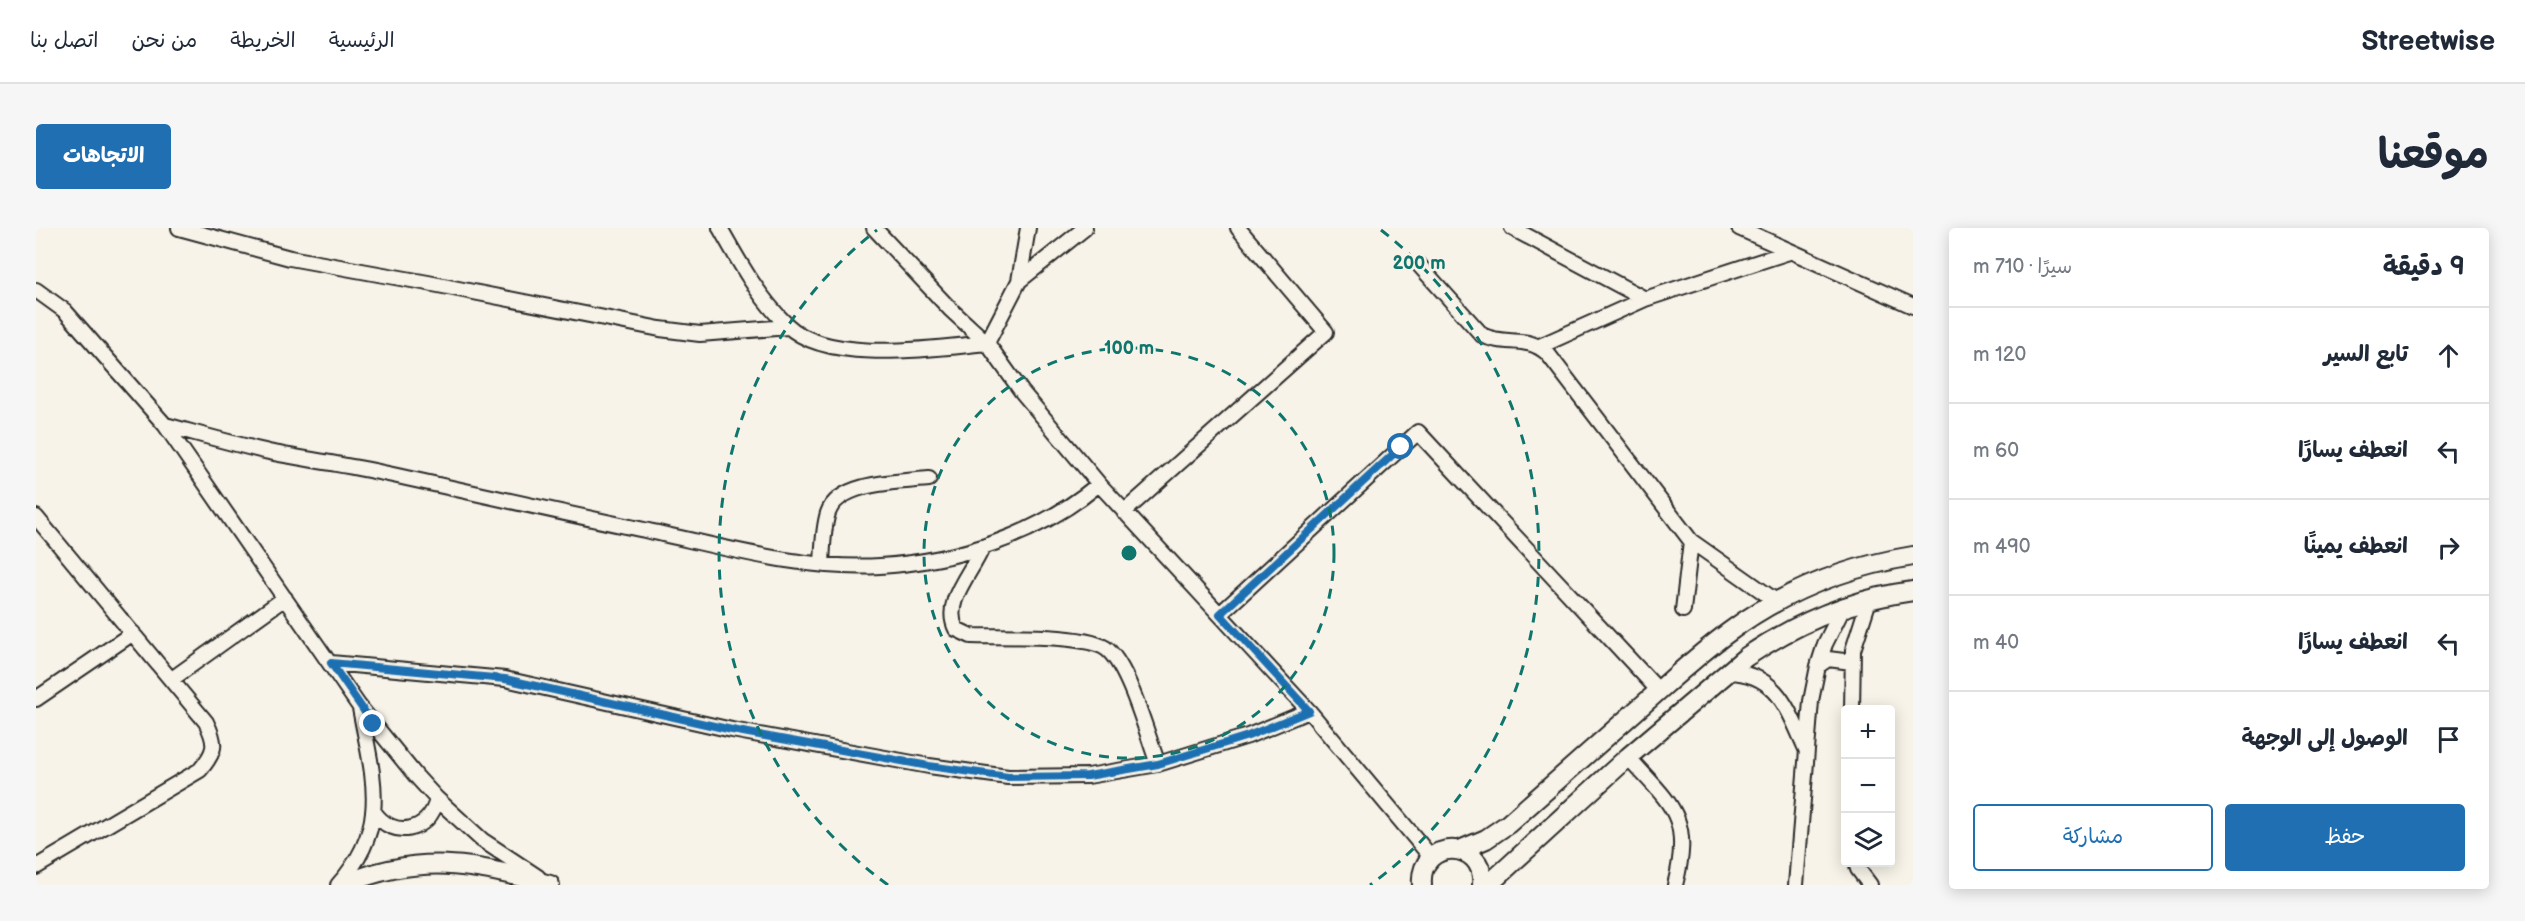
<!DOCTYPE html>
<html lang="ar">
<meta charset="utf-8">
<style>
:root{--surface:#fff;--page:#f6f6f7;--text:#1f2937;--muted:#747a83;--line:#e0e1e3;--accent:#1f6fb2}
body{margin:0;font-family:"Balsamiq Sans","Playpen Sans Arabic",sans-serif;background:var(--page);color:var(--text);direction:rtl}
.controls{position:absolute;right:18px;bottom:18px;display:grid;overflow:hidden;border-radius:6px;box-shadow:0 3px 15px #0003}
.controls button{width:54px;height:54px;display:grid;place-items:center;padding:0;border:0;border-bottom:2px solid var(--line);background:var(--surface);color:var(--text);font:30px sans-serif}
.stop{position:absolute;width:18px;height:18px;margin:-14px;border:4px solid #1f6fb2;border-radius:50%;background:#fff}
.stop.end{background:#1f6fb2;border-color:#fff;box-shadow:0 2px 6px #0008}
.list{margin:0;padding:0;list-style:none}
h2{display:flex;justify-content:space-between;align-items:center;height:78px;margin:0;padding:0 24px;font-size:26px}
h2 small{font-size:20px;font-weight:400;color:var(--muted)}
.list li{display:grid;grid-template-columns:39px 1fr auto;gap:18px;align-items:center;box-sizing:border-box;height:96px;padding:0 24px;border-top:2px solid var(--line)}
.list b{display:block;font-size:22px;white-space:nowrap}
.list em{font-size:20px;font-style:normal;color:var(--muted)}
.actions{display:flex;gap:12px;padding:18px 24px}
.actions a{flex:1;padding:14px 0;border:2px solid var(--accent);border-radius:6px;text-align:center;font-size:21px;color:var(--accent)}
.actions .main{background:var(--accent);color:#fff}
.icon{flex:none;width:33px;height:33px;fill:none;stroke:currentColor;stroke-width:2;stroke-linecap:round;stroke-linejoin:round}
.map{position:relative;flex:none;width:1877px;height:657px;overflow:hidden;direction:ltr;border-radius:6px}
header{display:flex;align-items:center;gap:36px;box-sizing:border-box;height:84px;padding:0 30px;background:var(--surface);border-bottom:2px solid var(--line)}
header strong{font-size:28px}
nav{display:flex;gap:33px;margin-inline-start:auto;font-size:21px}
.intro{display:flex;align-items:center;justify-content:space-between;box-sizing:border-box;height:144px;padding:0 36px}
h1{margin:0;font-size:42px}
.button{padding:15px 27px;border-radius:6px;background:var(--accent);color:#fff;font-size:21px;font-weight:700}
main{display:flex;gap:36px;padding:0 36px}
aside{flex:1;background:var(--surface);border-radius:6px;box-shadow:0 3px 15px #0003}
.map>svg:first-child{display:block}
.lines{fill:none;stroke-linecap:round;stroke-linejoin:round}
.minor-casing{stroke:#2b2b2b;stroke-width:18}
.tertiary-casing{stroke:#2b2b2b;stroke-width:22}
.minor{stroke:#f7f3e8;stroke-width:14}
.tertiary{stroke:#f7f3e8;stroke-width:18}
.route{stroke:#1f6fb2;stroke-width:8}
.ring{fill:none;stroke:#0f766e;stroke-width:3;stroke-dasharray:10 8}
.centre{fill:#0f766e;stroke:#f7f3e8;stroke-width:3}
.ring-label{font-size:18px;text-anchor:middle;font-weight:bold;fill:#0f766e;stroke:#f7f3e8;stroke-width:5;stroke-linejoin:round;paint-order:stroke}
</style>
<header>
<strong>Streetwise</strong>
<nav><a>الرئيسية</a><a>الخريطة</a><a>من نحن</a><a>اتصل بنا</a></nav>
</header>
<div class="intro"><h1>موقعنا</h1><a class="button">الاتجاهات</a></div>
<main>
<aside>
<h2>9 دقيقة<small>سيرًا · 710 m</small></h2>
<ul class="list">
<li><svg class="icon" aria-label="ahead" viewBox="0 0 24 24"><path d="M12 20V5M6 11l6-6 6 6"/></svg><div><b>تابع السير</b></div><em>120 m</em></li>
<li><svg class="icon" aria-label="left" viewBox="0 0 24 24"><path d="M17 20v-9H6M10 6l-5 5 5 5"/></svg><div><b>انعطف يسارًا</b></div><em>60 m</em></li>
<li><svg class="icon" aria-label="right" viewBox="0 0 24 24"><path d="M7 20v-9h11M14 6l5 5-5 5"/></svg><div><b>انعطف يمينًا</b></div><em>490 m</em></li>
<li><svg class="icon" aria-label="left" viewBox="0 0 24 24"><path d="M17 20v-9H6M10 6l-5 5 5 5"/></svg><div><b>انعطف يسارًا</b></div><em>40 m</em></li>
<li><svg class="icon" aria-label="arrive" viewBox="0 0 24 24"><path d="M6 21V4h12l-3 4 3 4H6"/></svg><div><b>الوصول إلى الوجهة</b></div></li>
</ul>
<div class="actions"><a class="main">حفظ</a><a>مشاركة</a></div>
</aside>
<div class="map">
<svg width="1877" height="657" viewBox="0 0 1877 657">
<rect width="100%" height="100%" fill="#f7f3e8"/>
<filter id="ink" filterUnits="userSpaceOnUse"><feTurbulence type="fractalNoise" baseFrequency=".0167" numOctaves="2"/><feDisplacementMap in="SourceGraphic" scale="12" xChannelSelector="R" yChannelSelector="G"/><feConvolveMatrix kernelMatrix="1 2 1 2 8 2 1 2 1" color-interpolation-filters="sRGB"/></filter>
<g filter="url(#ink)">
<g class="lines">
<g class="minor-casing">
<path id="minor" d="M143,0L254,30L392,55L624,101L664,106L752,99
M684,0C703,34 723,70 751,97C792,137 899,120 951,115L983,53L992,0
M838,0L914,81L951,115L986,164L1063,256L1273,483L1395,629
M1476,0L1609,71
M1703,0L1877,78
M1384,38L1446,107C1470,119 1491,106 1512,126L1655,313L1740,373
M983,53L1049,0
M0,62L29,83L129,197L323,478L380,548L401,571L446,612L502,649
M1504,118L1609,71L1753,24
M129,197C163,206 198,216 233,224C272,232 313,237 352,246C435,264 517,283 599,300C677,316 764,343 844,338C923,333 1002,307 1063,256
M1088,284L1290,104L1202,0
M0,289L170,494C181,516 180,523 164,542L0,639
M946,320C936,345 906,374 920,401L935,408C964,409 1053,405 1072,422C1094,442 1111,507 1122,536
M786,336C787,319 787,301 792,285C803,253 864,254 893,251
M1647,382L1655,313
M1184,386L1382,204L1623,463
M295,435L469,451L696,502L893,538L972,549L1052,548L1122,536L1212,508L1273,483
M1782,438L1792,431L1816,434
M1692,444C1742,445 1752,482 1770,521
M136,451L249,370
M0,471L97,405
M1816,482L1817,422L1833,372
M1592,529C1635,577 1657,588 1639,657
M338,584C357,612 394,604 401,571
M1820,634L1822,641L1834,657
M302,657C355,598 337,550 324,480
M1760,657L1775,473L1782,438L1789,416L1807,380"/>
</g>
<g class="tertiary-casing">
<path id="tertiary" d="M1424,622L1450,611L1472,596C1515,558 1559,519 1602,481C1632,455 1661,427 1693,404C1748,363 1810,339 1877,328
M307,657C381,625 439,635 514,657
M1386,657C1382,610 1450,610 1446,657
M1452,657L1592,529L1710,429C1760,395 1817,371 1877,363"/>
</g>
<use href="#minor" class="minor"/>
<use href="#tertiary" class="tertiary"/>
</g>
</g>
<g class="lines" filter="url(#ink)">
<path class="route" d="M337,496L295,435L469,451L696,502L893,538L972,549L1052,548L1122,536L1212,508L1273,483L1184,386L1365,219"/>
</g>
<g class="ring">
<circle cx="1093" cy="325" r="205"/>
<path d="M852 657A410 410 0 0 1 841 2M1345 2A410 410 0 0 1 1334 657"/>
</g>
<circle cx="1093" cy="325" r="9" class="centre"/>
<g class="ring-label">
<text x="1383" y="41">200 m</text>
<text x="1093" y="126">100 m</text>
</g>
</svg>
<div class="controls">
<button>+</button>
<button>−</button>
<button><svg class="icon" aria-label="layers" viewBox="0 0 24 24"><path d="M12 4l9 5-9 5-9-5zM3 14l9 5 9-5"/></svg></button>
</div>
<div class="stop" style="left:1365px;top:219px"></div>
<div class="stop end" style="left:337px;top:496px"></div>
</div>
</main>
